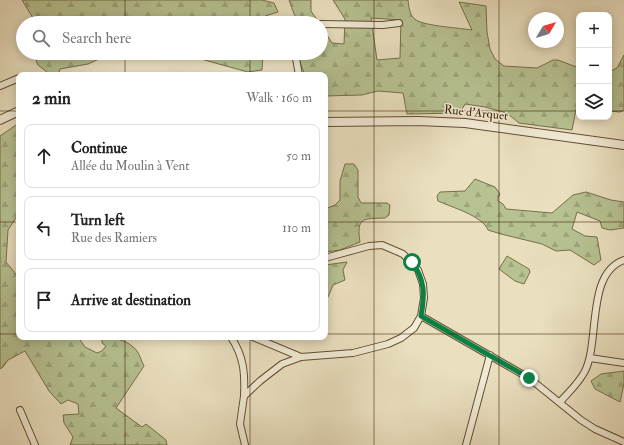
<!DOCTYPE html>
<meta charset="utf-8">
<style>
:root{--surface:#fff;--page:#f6f6f6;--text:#222;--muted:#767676;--line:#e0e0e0}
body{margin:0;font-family:"IM FELL Double Pica",serif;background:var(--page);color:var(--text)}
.controls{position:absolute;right:12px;top:12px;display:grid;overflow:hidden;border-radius:8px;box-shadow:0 2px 10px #0003}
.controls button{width:36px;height:36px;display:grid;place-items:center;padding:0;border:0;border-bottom:1px solid var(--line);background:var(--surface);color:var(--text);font:20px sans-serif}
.compass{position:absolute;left:528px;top:12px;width:36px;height:36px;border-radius:50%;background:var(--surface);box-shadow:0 2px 10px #0003;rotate:52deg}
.stop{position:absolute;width:12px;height:12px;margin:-9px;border:3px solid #0b8043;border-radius:50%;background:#fff}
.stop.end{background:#0b8043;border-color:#fff;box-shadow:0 1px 4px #0008}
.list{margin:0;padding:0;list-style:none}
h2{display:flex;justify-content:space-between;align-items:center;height:52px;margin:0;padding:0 16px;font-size:17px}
h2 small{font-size:13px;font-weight:400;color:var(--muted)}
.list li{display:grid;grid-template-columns:26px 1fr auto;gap:12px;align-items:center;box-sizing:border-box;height:64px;margin:0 8px 8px;padding:0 8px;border:1px solid var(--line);border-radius:8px}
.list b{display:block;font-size:15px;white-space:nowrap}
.list p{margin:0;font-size:13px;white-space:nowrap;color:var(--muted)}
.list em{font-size:13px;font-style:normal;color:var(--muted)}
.icon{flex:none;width:22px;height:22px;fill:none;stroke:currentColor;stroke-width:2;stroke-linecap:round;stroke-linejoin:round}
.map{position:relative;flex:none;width:624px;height:445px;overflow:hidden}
.search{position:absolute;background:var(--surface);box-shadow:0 2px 10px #0003;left:16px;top:16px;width:312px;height:44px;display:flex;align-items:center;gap:10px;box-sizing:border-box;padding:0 14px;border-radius:22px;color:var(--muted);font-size:15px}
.panel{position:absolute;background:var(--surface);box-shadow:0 2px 10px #0003;left:16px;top:72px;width:312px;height:268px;border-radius:8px}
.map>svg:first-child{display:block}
.forest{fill:url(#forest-firs);stroke:#776f49;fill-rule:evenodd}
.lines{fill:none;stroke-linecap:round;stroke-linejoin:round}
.minor-casing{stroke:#644d30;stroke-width:8}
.tertiary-casing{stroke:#644d30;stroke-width:10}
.minor{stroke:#f1ebd6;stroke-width:6}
.tertiary{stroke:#f1ebd6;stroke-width:8}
.route{stroke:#0b8043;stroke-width:5}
.grid{fill:none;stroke:#371c00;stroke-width:1;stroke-opacity:0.55}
.labels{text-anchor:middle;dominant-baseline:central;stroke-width:3;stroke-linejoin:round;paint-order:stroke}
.street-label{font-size:12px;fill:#371c00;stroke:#f1ebd6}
</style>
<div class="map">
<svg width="624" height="445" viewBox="0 0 624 445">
<defs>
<pattern id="forest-firs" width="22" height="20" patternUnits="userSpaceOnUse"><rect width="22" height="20" fill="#b7c292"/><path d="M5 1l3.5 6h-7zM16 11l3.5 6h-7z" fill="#9ea67c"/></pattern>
</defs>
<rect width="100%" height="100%" fill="#eae0c0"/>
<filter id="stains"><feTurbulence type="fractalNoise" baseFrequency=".005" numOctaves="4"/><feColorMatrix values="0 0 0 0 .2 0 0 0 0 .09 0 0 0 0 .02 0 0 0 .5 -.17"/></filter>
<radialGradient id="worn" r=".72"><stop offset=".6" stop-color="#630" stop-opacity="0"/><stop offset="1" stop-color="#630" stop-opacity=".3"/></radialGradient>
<path class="forest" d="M22,0H262L274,3L278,12L265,16V23H36Z
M289,0H311V11L319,23C295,23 297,22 289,0Z
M333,0H408C409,7 409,15 416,20C425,26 460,28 472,30L459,2L486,6L487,32L490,49L495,59L504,66L537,68L553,60H558L579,68V105H577L572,130L519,123L507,113L485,107L465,104L460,113L407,114L403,93L378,91L362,95L325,96V75H305L298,58V53H321V26L332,43L344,44L345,19ZM371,18L401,20L400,58L377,60Z
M33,53H128L123,60L113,55H108L88,64L60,69L58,75H48L47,72L38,65Z
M186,53H263L262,70L248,72L186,55Z
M624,55V110L620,112L609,111V72L617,68Z
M19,123V213L8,230L6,262L19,278V337H78L85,347L97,353L102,351L106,346L102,343V338C112,335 131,342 137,351C140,355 141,361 144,366L116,408L142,427L146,424L166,440L167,445H70L73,437L64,423L63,415L79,414L78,404L68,400L61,404L49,391L25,351L8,360L3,367L0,369V136Z
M345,164H354L358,170V197L361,203H387L390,205L389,215L385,218C364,219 356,216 360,242L340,250L325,252V209L335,205L340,200V181Z
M475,179L495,187L500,194L498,198V201L503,204L506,209L552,213L573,195L586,192L611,200L624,202V228L610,230L602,228L600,221L577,212L572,229L585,236L597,237L601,260L594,265L570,250L556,251L542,244L501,234L488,230C483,216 451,207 438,201L437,196L440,192L465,191Z
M507,256L529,269L530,272L524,284L515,281L499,269Z
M347,262L343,270L345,280L333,285L325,304V265Z
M624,371V384L620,402L595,389L591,381L601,374Z"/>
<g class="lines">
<g class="minor-casing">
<path id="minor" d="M321,24L383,25L399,23
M295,53L299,75
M0,86L19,78
M421,316L529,378L581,420L595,429L624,442
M231,337C244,357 245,373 244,396
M253,337L301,357
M590,358L624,363
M560,402C568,393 579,383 585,371C600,341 586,273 624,260
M20,410L35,445
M245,445L240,424L244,396L260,381L282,364L301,357L353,353L388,344L401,338L414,328L421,316L424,298L423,284L418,270L403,254L382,245L369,246L325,258
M466,445L490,355"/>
</g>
<g class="tertiary-casing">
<path id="tertiary" d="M0,120L19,111
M325,122L418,121L465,123L624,145"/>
</g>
<use href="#minor" class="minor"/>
<use href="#tertiary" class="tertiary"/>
</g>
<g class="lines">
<path class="route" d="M412,262C425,280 425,294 421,316L529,378"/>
</g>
<path class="grid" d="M125,0V23M250,0V23M374,0V445M499,0V445M125,53V75M250,53V75M0,111H19M325,111H579M609,111H624M0,222H19M325,222H624M0,334H19M325,334H624M125,337V445M250,337V445"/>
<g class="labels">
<g class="street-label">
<text transform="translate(476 113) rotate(6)">Rue d'Arquet</text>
</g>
</g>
<rect width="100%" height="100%" filter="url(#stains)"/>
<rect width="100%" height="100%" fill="url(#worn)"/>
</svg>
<div class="controls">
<button>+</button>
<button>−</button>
<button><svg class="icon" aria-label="layers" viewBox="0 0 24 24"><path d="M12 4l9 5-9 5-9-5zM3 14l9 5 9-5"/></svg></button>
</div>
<svg class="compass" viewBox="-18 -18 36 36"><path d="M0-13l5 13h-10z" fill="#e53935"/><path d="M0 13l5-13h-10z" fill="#767676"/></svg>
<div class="stop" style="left:412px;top:262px"></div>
<div class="stop end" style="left:529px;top:378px"></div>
<div class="search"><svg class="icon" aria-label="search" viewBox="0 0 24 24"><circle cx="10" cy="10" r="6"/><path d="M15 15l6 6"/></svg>Search here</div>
<section class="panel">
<h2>2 min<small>Walk · 160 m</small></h2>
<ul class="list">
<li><svg class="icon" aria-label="ahead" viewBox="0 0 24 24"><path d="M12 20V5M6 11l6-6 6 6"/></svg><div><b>Continue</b><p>Allée du Moulin à Vent</p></div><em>50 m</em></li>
<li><svg class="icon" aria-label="left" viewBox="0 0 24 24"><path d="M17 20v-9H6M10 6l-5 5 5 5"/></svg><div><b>Turn left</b><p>Rue des Ramiers</p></div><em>110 m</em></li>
<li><svg class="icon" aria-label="arrive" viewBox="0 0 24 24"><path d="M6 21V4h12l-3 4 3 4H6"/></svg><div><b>Arrive at destination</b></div></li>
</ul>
</section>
</div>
